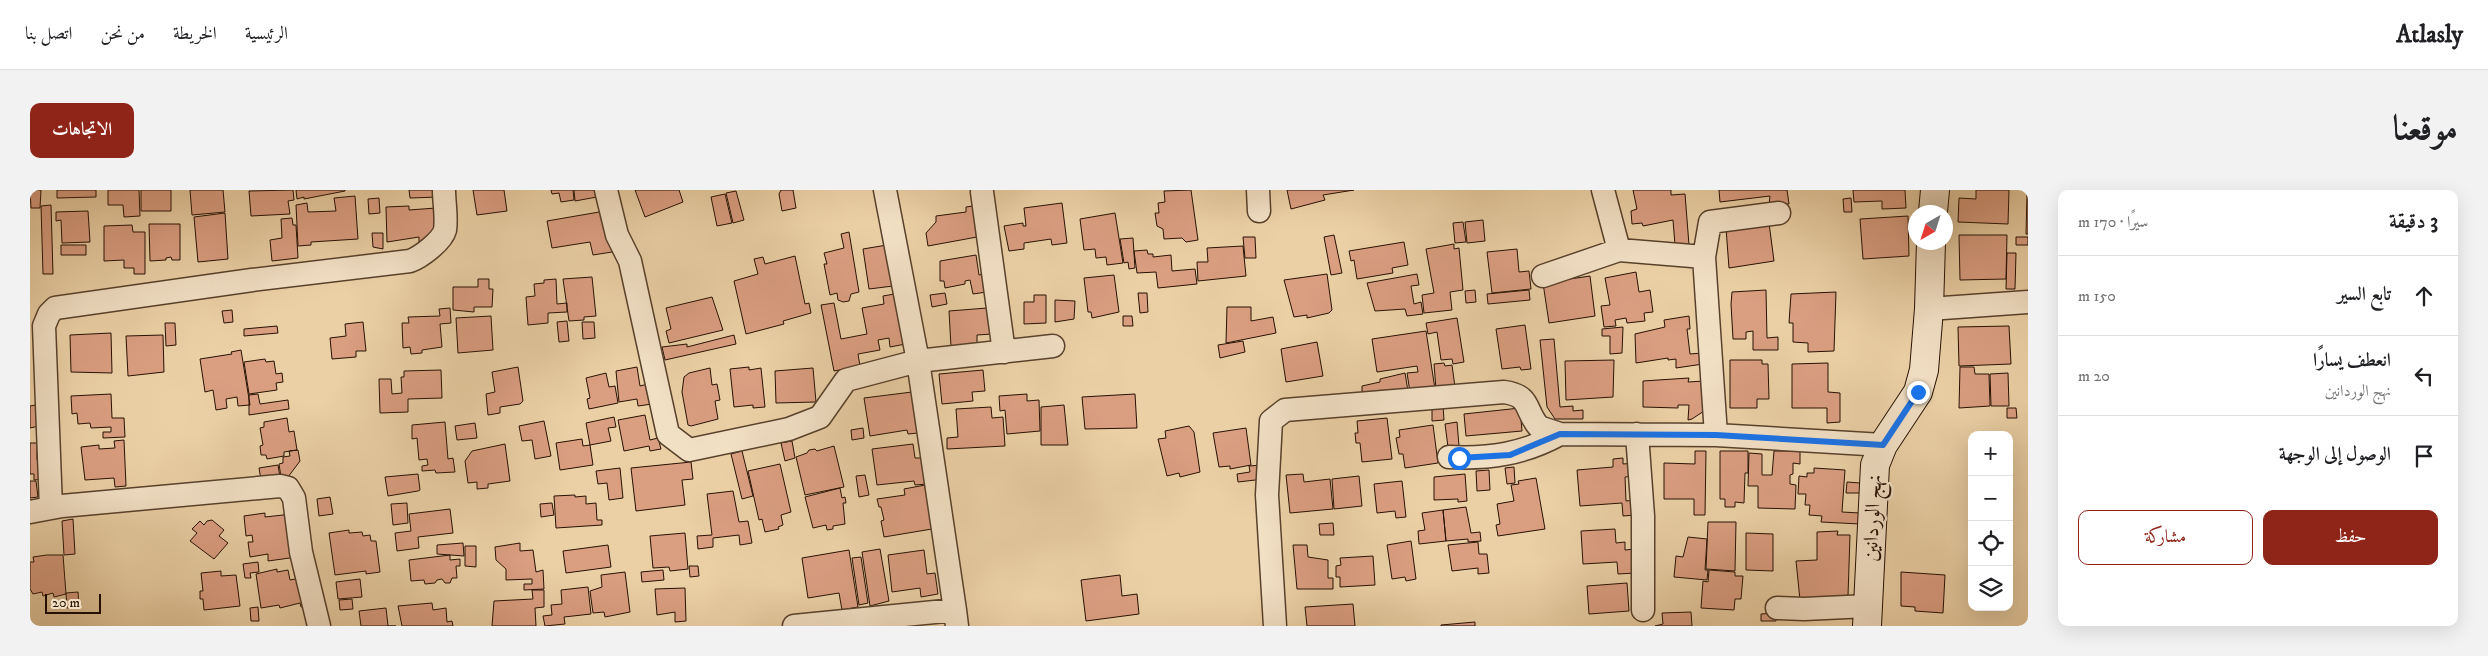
<!DOCTYPE html>
<html lang="ar">
<meta charset="utf-8">
<style>
:root{--surface:#fff;--page:#f2f2f2;--text:#202124;--muted:#757577;--line:#e0e0e0;--accent:#8f2418}
body{margin:0;font-family:"IM FELL DW Pica",Amiri,serif;background:var(--page);color:var(--text);direction:rtl}
.controls{position:absolute;right:15px;bottom:15px;display:grid;overflow:hidden;border-radius:10px;box-shadow:0 5px 20px #0002}
.controls button{width:45px;height:45px;display:grid;place-items:center;padding:0;border:0;border-bottom:1px solid var(--line);background:var(--surface);color:var(--text);font:25px sans-serif}
.compass{position:absolute;left:1878px;top:15px;width:45px;height:45px;border-radius:50%;background:var(--surface);box-shadow:0 5px 20px #0002;rotate:219deg}
.scale{position:absolute;left:15px;bottom:12px;width:56px;box-sizing:border-box;padding-left:5px;border:2px solid #271104;border-top:0;font-size:14px;line-height:18px;white-space:nowrap;color:#271104;-webkit-text-stroke:4px #f2e0c5;paint-order:stroke}
.stop{position:absolute;width:15px;height:15px;margin:-11px;border:4px solid #1a73e8;border-radius:50%;background:#fff}
.stop.end{background:#1a73e8;border-color:#fff;box-shadow:0 1px 5px #0008}
.list{margin:0;padding:0;list-style:none}
h2{display:flex;justify-content:space-between;align-items:center;height:65px;margin:0;padding:0 20px;font-size:21px}
h2 small{font-size:16px;font-weight:400;color:var(--muted)}
.list li{display:grid;grid-template-columns:32px 1fr auto;gap:15px;align-items:center;box-sizing:border-box;height:80px;padding:0 20px;border-top:1px solid var(--line)}
.list b{display:block;font-size:19px;white-space:nowrap}
.list p{margin:0;font-size:16px;white-space:nowrap;color:var(--muted)}
.list em{font-size:16px;font-style:normal;color:var(--muted)}
.actions{display:flex;gap:10px;padding:15px 20px}
.actions a{flex:1;padding:11px 0;border:1px solid var(--accent);border-radius:10px;text-align:center;font-size:18px;color:var(--accent)}
.actions .main{background:var(--accent);color:#fff}
.icon{flex:none;width:28px;height:28px;fill:none;stroke:currentColor;stroke-width:2;stroke-linecap:round;stroke-linejoin:round}
.map{position:relative;flex:none;width:1998px;height:436px;overflow:hidden;direction:ltr;border-radius:10px}
header{display:flex;align-items:center;gap:30px;box-sizing:border-box;height:70px;padding:0 25px;background:var(--surface);border-bottom:1px solid var(--line)}
header strong{font-size:24px}
nav{display:flex;gap:28px;margin-inline-start:auto;font-size:18px}
.intro{display:flex;align-items:center;justify-content:space-between;box-sizing:border-box;height:120px;padding:0 30px}
h1{margin:0;font-size:35px}
.button{padding:12px 22px;border-radius:10px;background:var(--accent);color:#fff;font-size:18px;font-weight:700}
main{display:flex;gap:30px;padding:0 30px}
aside{flex:1;background:var(--surface);border-radius:10px;box-shadow:0 5px 20px #0002}
.map>svg:first-child{display:block}
.building{fill:#da9e81;stroke:#271104}
.lines{fill:none;stroke-linecap:round;stroke-linejoin:round}
.street-casing{stroke:#58412c;stroke-width:25}
.secondary-casing{stroke:#271104;stroke-width:30}
.street{stroke:#f2e0c5;stroke-width:22}
.secondary{stroke:#f2e0c5;stroke-width:28}
.route{stroke:#1a73e8;stroke-width:6}
.labels{text-anchor:middle;dominant-baseline:central;stroke-width:4.5;stroke-linejoin:round;paint-order:stroke}
.street-label{font-size:21px;fill:#271104;stroke:#f2e0c5}
</style>
<header>
<strong>Atlasly</strong>
<nav><a>الرئيسية</a><a>الخريطة</a><a>من نحن</a><a>اتصل بنا</a></nav>
</header>
<div class="intro"><h1>موقعنا</h1><a class="button">الاتجاهات</a></div>
<main>
<aside>
<h2>3 دقيقة<small>سيرًا · 170 m</small></h2>
<ul class="list">
<li><svg class="icon" aria-label="ahead" viewBox="0 0 24 24"><path d="M12 20V5M6 11l6-6 6 6"/></svg><div><b>تابع السير</b></div><em>150 m</em></li>
<li><svg class="icon" aria-label="left" viewBox="0 0 24 24"><path d="M17 20v-9H6M10 6l-5 5 5 5"/></svg><div><b>انعطف يسارًا</b><p>نهج الوردانين</p></div><em>20 m</em></li>
<li><svg class="icon" aria-label="arrive" viewBox="0 0 24 24"><path d="M6 21V4h12l-3 4 3 4H6"/></svg><div><b>الوصول إلى الوجهة</b></div></li>
</ul>
<div class="actions"><a class="main">حفظ</a><a>مشاركة</a></div>
</aside>
<div class="map">
<svg width="1998" height="436" viewBox="0 0 1998 436">
<rect width="100%" height="100%" fill="#ebd0a6"/>
<filter id="stains"><feTurbulence type="fractalNoise" baseFrequency=".004" numOctaves="4"/><feColorMatrix values="0 0 0 0 .2 0 0 0 0 .09 0 0 0 0 .02 0 0 0 .5 -.17"/></filter>
<radialGradient id="worn" r=".72"><stop offset=".6" stop-color="#630" stop-opacity="0"/><stop offset="1" stop-color="#630" stop-opacity=".3"/></radialGradient>
<path class="building" d="M0,0H11L10,18H1Z
M27,0H66V7L27,8Z
M78,0H109L110,26L94,27L93,15H78Z
M111,0H141V21H111Z
M160,0H193L195,22L162,25Z
M263,0L264,10L258,11L260,24L221,26L219,1Z
M266,0H315V1L274,9V7L267,9Z
M379,0H409V7L380,8Z
M443,0H474L477,21L447,25Z
M521,0H543L544,10L531,12L529,3L522,4Z
M544,0H566L567,7L545,11Z
M605,0H649L653,12L615,27Z
M751,0H763L766,18L752,21L749,4Z
M1161,0L1168,50L1156,52L1152,48L1134,49L1133,39L1127,36L1125,23H1129L1128,13L1135,12L1134,1Z
M1257,0H1324L1293,5L1295,10L1261,19Z
M1603,0H1641V5L1655,4L1659,55H1645L1643,30L1613,36L1612,33L1602,34L1601,21L1607,19Z
M1689,0H1757L1759,14L1739,15L1740,6L1690,12Z
M1823,0H1875L1876,18L1852,19V11L1824,12Z
M1946,0H1979L1978,34L1928,32L1929,8L1946,9Z
M706,1L714,30L703,33L696,3Z
M1997,3H1998V44H1996Z
M695,4L702,33L687,36L681,7Z
M325,6L328,49L281,52V55L268,56L266,15L277,13L278,22L306,21L304,8Z
M349,8L350,23L339,24L338,9Z
M1821,8L1822,22H1814L1813,9Z
M1032,13L1037,53L1022,55L1021,49L994,53V59L979,61L974,36L993,33V36H996L994,18Z
M21,15L23,84H13L11,16Z
M950,15L954,42L946,43L947,47L898,56L896,43L906,32V26L936,22V17Z
M379,16V20L406,18L407,48L389,54V47L357,52L356,17Z
M58,21L60,52L32,53L31,30L26,31V22Z
M575,21L582,62L563,65L560,52L522,58L517,31Z
M195,23L198,69L168,72L164,27Z
M1085,23L1093,73L1077,75L1076,67L1066,68L1065,59L1054,60L1050,29Z
M1878,26L1879,66L1833,69L1830,29Z
M262,28L263,35H266L268,68L242,71L240,50L252,48L251,29Z
M1453,30L1455,51L1437,53L1435,32Z
M1433,32L1436,52L1425,53L1423,33Z
M1739,33L1744,71L1699,78L1696,38Z
M119,34H150V70H142L141,67L136,68V70L120,71Z
M102,35L103,42H115V84H104V78H94V70L74,71V36Z
M819,42L829,102L821,104L819,111L813,112L808,110L807,103L800,105L794,74H797L794,63L814,58L811,44Z
M342,43H353V59L343,57Z
M1304,45L1312,83L1301,85L1294,47Z
M1929,45H1977L1976,89L1930,90Z
M1213,47H1225L1226,68H1215Z
M1986,47H1998V55H1986Z
M1103,48L1105,78L1099,79L1098,72L1094,73L1090,49Z
M1374,52L1378,75L1362,78L1363,83L1327,89L1324,70L1321,71L1319,61Z
M1424,54V59L1429,58L1433,100L1420,102L1422,120L1394,123L1392,105L1404,103L1396,59Z
M31,55H56V65H31Z
M857,55L863,96L839,99L833,59Z
M1213,56L1216,86L1168,91L1167,72H1178L1177,58Z
M1487,59L1489,82L1499,81L1501,99L1462,103L1457,62Z
M1117,60L1118,64H1123V67L1141,65L1142,81L1165,79L1167,94L1128,98L1126,82L1107,83L1104,61Z
M1977,63H1986L1985,99H1976Z
M946,65L949,85L959,83L963,101L943,104L940,90L935,91V94L915,98L914,91H910V71Z
M765,66L775,114L779,113L781,123L753,131L754,134L716,144L704,91L728,84L724,69L733,67L735,74Z
M1606,82L1609,102L1620,100L1623,122L1614,123L1615,131L1597,133L1596,128L1585,130L1586,136L1574,137L1571,116L1580,115L1575,88Z
M1297,84L1302,120L1299,123L1277,128V125L1264,127L1254,90Z
M1387,84L1389,95L1381,96L1384,114L1391,112L1393,124L1377,126L1375,119L1345,121L1337,93Z
M1084,85L1089,122L1062,128L1061,122H1058L1054,88Z
M1560,86L1565,126L1519,133L1513,93Z
M562,87L566,126L554,127V130L539,131L533,89Z
M448,89H459V99H463L462,117H444V122L423,120V97H448Z
M526,89L527,114L537,113V122L518,123V133L498,135L496,107L505,106L504,94L514,93V90Z
M1445,100L1446,112L1436,113L1435,101Z
M1499,100L1500,110L1458,114L1457,104Z
M1736,100L1737,148L1748,147V160H1723V141L1716,142V149H1703L1701,114L1702,102Z
M1806,102L1804,161L1778,162V153L1763,152V133H1759L1761,104Z
M870,103L881,153L860,157L859,148L848,150L850,160L828,164L830,176L804,181L791,115L804,113L811,149L837,144L832,118L854,114L853,106Z
M915,103L917,114L902,117L900,105Z
M1108,103H1117L1118,122L1110,123Z
M1004,105H1016V133L994,134V112H1004Z
M682,107L693,140L639,153L636,141L641,139L636,118Z
M956,109L962,144L947,145V155L921,157L919,121L957,118Z
M1025,110L1045,111L1044,129L1025,132Z
M1197,117H1221V131L1243,127L1246,143L1196,153Z
M420,118L421,133L410,134L412,157L392,160V163L381,164L380,157L373,158L372,133H379L378,127L410,126L409,119Z
M202,120L203,132L194,133L192,121Z
M461,126L463,160L428,163L426,128Z
M1093,126H1102L1103,136H1093Z
M1659,126L1660,139H1657L1660,164L1672,163L1673,174L1646,178V169L1638,170V168L1606,173L1605,144L1635,137L1634,130Z
M1427,128L1434,172L1423,174L1422,169L1411,170L1407,142L1398,144L1396,133Z
M537,131L539,151L529,152L527,132Z
M333,132L336,161H326V167L302,169L300,148L316,146L315,134Z
M552,132H564L565,148L553,149Z
M135,133H145L146,155L136,156Z
M1495,135L1501,179L1491,180L1490,177L1472,179L1466,139Z
M247,136L248,143L214,146V139Z
M1979,136L1981,174L1929,176L1928,137Z
M1593,137L1592,163L1580,164V146H1572V139Z
M1396,141L1405,199L1380,202L1377,183L1388,182L1387,176L1347,182L1342,149Z
M81,143L82,183L41,182L40,145Z
M133,145L134,182L98,186L96,146Z
M704,145L706,154L635,170L632,157L657,154V157Z
M1524,149L1530,217L1543,216V221L1553,220V229H1525L1517,217L1510,150Z
M1213,151L1215,162L1190,168L1188,155Z
M1287,152L1293,186L1256,192L1251,159Z
M211,160L220,215L208,216L207,207L196,209L197,218L186,220L183,200L175,202L170,169L202,164L201,162Z
M235,169L236,172L244,171L246,184L252,183L253,192L246,193L247,200L219,204L214,172Z
M1584,170L1583,207L1536,210L1535,171Z
M1700,170H1732V174H1738L1739,209H1727V218H1700Z
M1414,173L1415,176L1422,175L1425,197L1406,199L1404,174Z
M1798,173V202L1810,203V232L1797,233V218H1762V174Z
M488,177L493,211L490,214L470,217V223L458,225L456,204L465,202L462,182Z
M607,177L610,196L618,194L622,214L608,216L607,209L589,212L586,181Z
M719,177V180L731,178L735,217L723,218V215L704,217L700,179Z
M1930,177H1944L1945,184H1959L1960,216L1929,218Z
M680,178L682,195L687,194L690,210L685,211L688,229L661,236L658,235L652,202L654,187L659,183Z
M783,178L786,212L746,213L745,181Z
M411,180L412,208L378,209V222L350,223L349,189H361L362,204L372,203L371,187H374V181Z
M953,180L955,201L942,202L943,211L912,214L909,184Z
M576,183L579,197L585,196L588,213L559,219L557,209L560,208L556,188Z
M1375,183L1378,201L1341,207L1332,201V196L1350,192V189Z
M1978,183L1979,216H1961L1960,184Z
M1659,188L1658,192L1674,191V221L1662,229L1658,230L1659,215H1648V218L1613,217V191Z
M882,202L888,243L878,244L877,240L840,246L834,208Z
M81,204L82,228H94L95,247L73,248V242H81V237L61,238L60,233L48,234L47,223L42,224L41,206Z
M228,204L230,214L258,210L259,219L219,225V205Z
M997,204V211L1009,210L1010,241L977,244L975,220L970,221L969,206Z
M1105,204L1107,238L1055,239L1052,207Z
M6,215L9,236L0,238V216Z
M1034,215L1038,255H1011V217Z
M1413,215L1414,230L1402,231V216Z
M961,217L962,228L973,227L975,256L917,259V248L928,247L926,219Z
M1490,218L1492,241L1436,246L1434,224Z
M1977,218H1986L1987,228H1977Z
M615,225L620,250L628,248L631,259L620,261L619,256L594,261L588,230Z
M584,227L586,237L578,238L581,251L560,255L556,233Z
M257,228L259,242L264,241L267,260L254,262V266L237,269L236,265H231L230,256L233,255L230,238L234,237V232Z
M1357,228L1362,269L1332,272L1330,253H1326L1325,243H1328L1327,231Z
M514,231L521,266L505,269L502,250L492,251L489,236Z
M415,232L418,269L423,268L425,282L406,283L405,280L392,281V276L398,275L397,269L389,270L387,248L382,249V235Z
M1427,232L1429,256L1418,257L1415,234Z
M445,233L447,248L427,250L425,236Z
M1403,235L1408,273L1375,278L1373,264H1369L1366,248L1370,247L1369,240Z
M1159,236L1164,242L1170,282L1150,287L1149,283L1137,286L1128,249L1136,248L1135,241Z
M833,238L834,248L822,250L821,240Z
M1216,238L1221,275L1200,279V276L1189,277L1183,243Z
M552,249L553,256L560,255L563,275L530,280L526,253Z
M94,250L96,296L85,297L84,288L55,290L51,257L69,255V259L85,258L84,251Z
M762,251L765,268L755,271L751,253Z
M0,253H7V270H15L16,289L4,290V284H0Z
M475,254L480,291L458,294V298L447,299V292L438,293L435,271L442,261Z
M883,254L885,268H894L897,294L885,295L884,291L847,295L842,259Z
M804,256L814,297L775,305L766,267L777,263L779,260L785,259L787,261Z
M268,260L270,271L258,287H251L249,274L253,273V267L260,266L259,261Z
M712,261L723,306L712,309L701,264Z
M1665,261H1676L1675,325H1664V309H1634V273L1665,274Z
M1690,261H1718V283H1715L1714,313L1705,312V317H1695V309H1690Z
M1744,261H1770V274L1763,273V284L1760,285V294L1766,295L1765,319L1728,318V296H1718L1719,263L1732,264V285H1742Z
M1593,268V274L1604,273L1605,286L1595,287L1596,311L1604,310L1605,325L1593,326L1592,313L1550,316L1547,280L1583,277V269Z
M661,272L663,289L652,290L655,315L606,321L601,278Z
M750,274L761,322L751,325L753,335L748,337L749,339L735,342L732,329L729,330L718,281Z
M248,275L250,287L231,290L229,278Z
M1233,275L1234,289L1208,292L1207,284L1220,282L1219,276Z
M1484,277L1485,293L1477,294L1475,278Z
M590,278L593,308L579,310L577,293L568,294L566,281Z
M1784,278L1815,280L1812,322L1830,323V334L1791,332L1792,326L1779,325L1780,315H1775L1776,304H1768L1769,286L1777,287V283H1784Z
M1459,280L1460,300L1447,301L1446,281Z
M388,284L390,300L388,301L358,306L355,287Z
M1273,284L1274,292L1300,289L1303,319L1260,323L1256,285Z
M1435,284L1437,311L1428,312V309L1404,310V287Z
M835,285L839,305L829,307L826,286Z
M1329,286L1332,316L1304,319L1302,289Z
M1506,288L1515,339L1468,346L1466,335L1470,334L1467,314L1484,311L1481,295L1489,294L1488,291Z
M0,291H6L8,307L0,308Z
M1372,291L1376,327L1366,328L1365,321L1347,323L1344,294Z
M1817,292L1830,293V303H1816Z
M895,295L902,339L854,347L851,331L854,330L851,317H849L847,309L875,305L874,299Z
M810,298L812,308L815,307L816,313H813L815,334L803,336V339L797,340L796,335L783,338L775,307Z
M703,301L709,332L718,331L722,353L710,355L709,345L683,348V357L668,359L667,346L682,345L677,304Z
M545,305V307L556,306V314L566,313L567,330H572V335L526,338L524,306Z
M300,307L303,324L289,326L287,309Z
M377,313L378,333L363,335L361,314Z
M522,313L524,325L511,327L510,314Z
M1436,317L1441,343L1450,342L1451,351L1438,352V349L1416,351L1413,320Z
M420,319L423,343L388,347L389,358L367,361L365,343L381,341L379,324Z
M1413,320L1416,351L1389,354L1388,341L1395,340L1392,323Z
M235,323V327L262,324L267,367L238,371V364L220,367L218,352H223L222,345L216,346L214,326Z
M43,329L45,364L34,365L32,331Z
M182,330L194,340L189,346L198,353L184,369L160,351L167,343L162,339L170,331L174,335L177,331Z
M1678,332H1706L1705,381L1676,379Z
M1303,333L1304,345H1290L1289,334Z
M1585,339L1586,353L1595,352V360L1605,359L1606,383L1588,384L1587,372L1553,374L1551,341Z
M319,340V343L332,342L333,346L340,345L341,351H346L350,382L336,384V381L305,385L299,343Z
M1808,341L1807,345H1820L1818,406L1770,410L1766,371L1787,370V342Z
M655,343L658,379L640,381L639,377L623,378L620,346Z
M1716,343L1743,344V381L1716,380Z
M1658,347L1677,349L1675,380H1678L1677,390L1644,387L1646,366L1653,367Z
M1381,351L1386,389L1376,391L1375,387L1362,389L1357,355Z
M1448,352L1449,364H1457L1459,383L1448,384V378L1422,381L1418,355Z
M433,353L434,366L407,364V355Z
M490,353V361L503,360L506,382L513,380L514,399L494,400V394H502V389L476,390V379L466,370L465,357Z
M578,355L581,377L536,383L533,361Z
M1263,355H1277L1278,367L1298,370V388H1303V399H1267Z
M435,356H446V377L435,376Z
M850,359L859,411L840,416L832,362Z
M819,360L828,417L812,420L809,403L778,408L772,368Z
M894,360L897,384L905,383L908,404L891,407L890,398L862,402L858,365Z
M17,365H33L36,404L24,407L23,403L13,406L12,402L3,404L0,399V372H4L3,367Z
M420,365V370L430,369V376H426L427,388H422L420,393H415L412,389L407,390L405,393L395,394L394,390L381,391L379,370Z
M1343,366L1345,395L1310,397V387H1306V376L1311,375L1310,368Z
M831,367L838,413L829,415L822,368Z
M228,372L229,382L220,383L221,388H215L213,374Z
M659,376H668L669,386L660,387Z
M247,379V382L258,380L260,390L271,388L275,416L271,417L270,413L250,418L249,415L231,418L226,384Z
M633,380L634,390L612,392L611,382Z
M1679,380L1705,382V386H1713L1711,409H1705L1704,420L1671,418L1673,391L1678,392Z
M191,381V386L206,385L210,416L174,420L173,409H170V401H173L171,383Z
M595,382L600,422L575,427L574,422L563,423L560,401L572,397L571,385Z
M1871,382L1915,385L1913,423L1885,421V417L1871,416Z
M1090,385L1092,406L1107,404L1109,424L1056,431L1051,390Z
M330,389L332,407L308,409L306,392Z
M1597,393L1599,421L1559,424L1557,396Z
M558,397L561,424L534,427L535,434L515,436L513,426L522,425L521,415L532,414L531,400Z
M655,398L656,431L645,432V422L627,425L625,399Z
M502,400H514V417L505,418L506,436H462L464,411L503,409Z
M48,402L49,417L37,418L36,403Z
M322,409L323,419L310,420L309,410Z
M402,413L403,420L416,418L417,432L422,431L423,436H372L368,416Z
M1323,414L1325,436H1277L1275,417Z
M228,417L229,431H221L220,418Z
M356,418L358,436H366H331L329,421Z
M1661,422L1662,436H1625L1633,434L1632,423Z
M1746,423V431H1731V424Z
M1445,432V436H1411V435Z"/>
<g class="lines">
<g class="street-casing">
<path id="street" d="M576,0L587,45L600,71L638,244L659,260L759,239L790,227L816,190L888,171L1023,156
M855,0L888,171L925,420
M1228,0L1229,21
M1573,0L1589,60
M952,2L974,162
M1674,67L1680,32L1749,23
M1513,86L1589,60L1674,67L1686,245
M1899,119L1998,112
M1607,244L1613,326V420
M1419,267C1459,269 1494,264 1530,244
M21,318L14,136L19,124L25,118L222,90L380,71C391,67 412,51 415,40C417,28 414,12 414,0
M0,322L32,316L250,296L258,298L264,308L271,362L289,436
M1747,418L1774,419L1838,416
M764,436L925,420L927,436
M1245,436L1237,305L1241,231L1255,220L1474,202C1502,206 1494,220 1509,237L1530,244L1686,245L1853,255"/>
</g>
<g class="secondary-casing">
<path id="secondary" d="M1903,22L1905,0
M1837,436L1845,275L1853,255L1888,202L1894,180L1899,119L1901,52"/>
</g>
<use href="#street" class="street"/>
<use href="#secondary" class="secondary"/>
</g>
<g class="lines">
<path class="route" d="M1429,268L1480,265L1530,244L1686,245L1853,255L1888,202"/>
</g>
<g class="labels">
<g class="street-label">
<text transform="translate(1843 328) rotate(-87)">نهج الوردانين</text>
</g>
</g>
<rect width="100%" height="100%" filter="url(#stains)"/>
<rect width="100%" height="100%" fill="url(#worn)"/>
</svg>
<div class="controls">
<button>+</button>
<button>−</button>
<button><svg class="icon" aria-label="locate" viewBox="0 0 24 24"><circle cx="12" cy="12" r="6"/><path d="M12 2v4M12 18v4M2 12h4M18 12h4"/></svg></button>
<button><svg class="icon" aria-label="layers" viewBox="0 0 24 24"><path d="M12 4l9 5-9 5-9-5zM3 14l9 5 9-5"/></svg></button>
</div>
<svg class="compass" viewBox="-18 -18 36 36"><path d="M0-13l5 13h-10z" fill="#e53935"/><path d="M0 13l5-13h-10z" fill="#757577"/></svg>
<div class="scale">20 m</div>
<div class="stop" style="left:1429px;top:268px"></div>
<div class="stop end" style="left:1888px;top:202px"></div>
</div>
</main>
